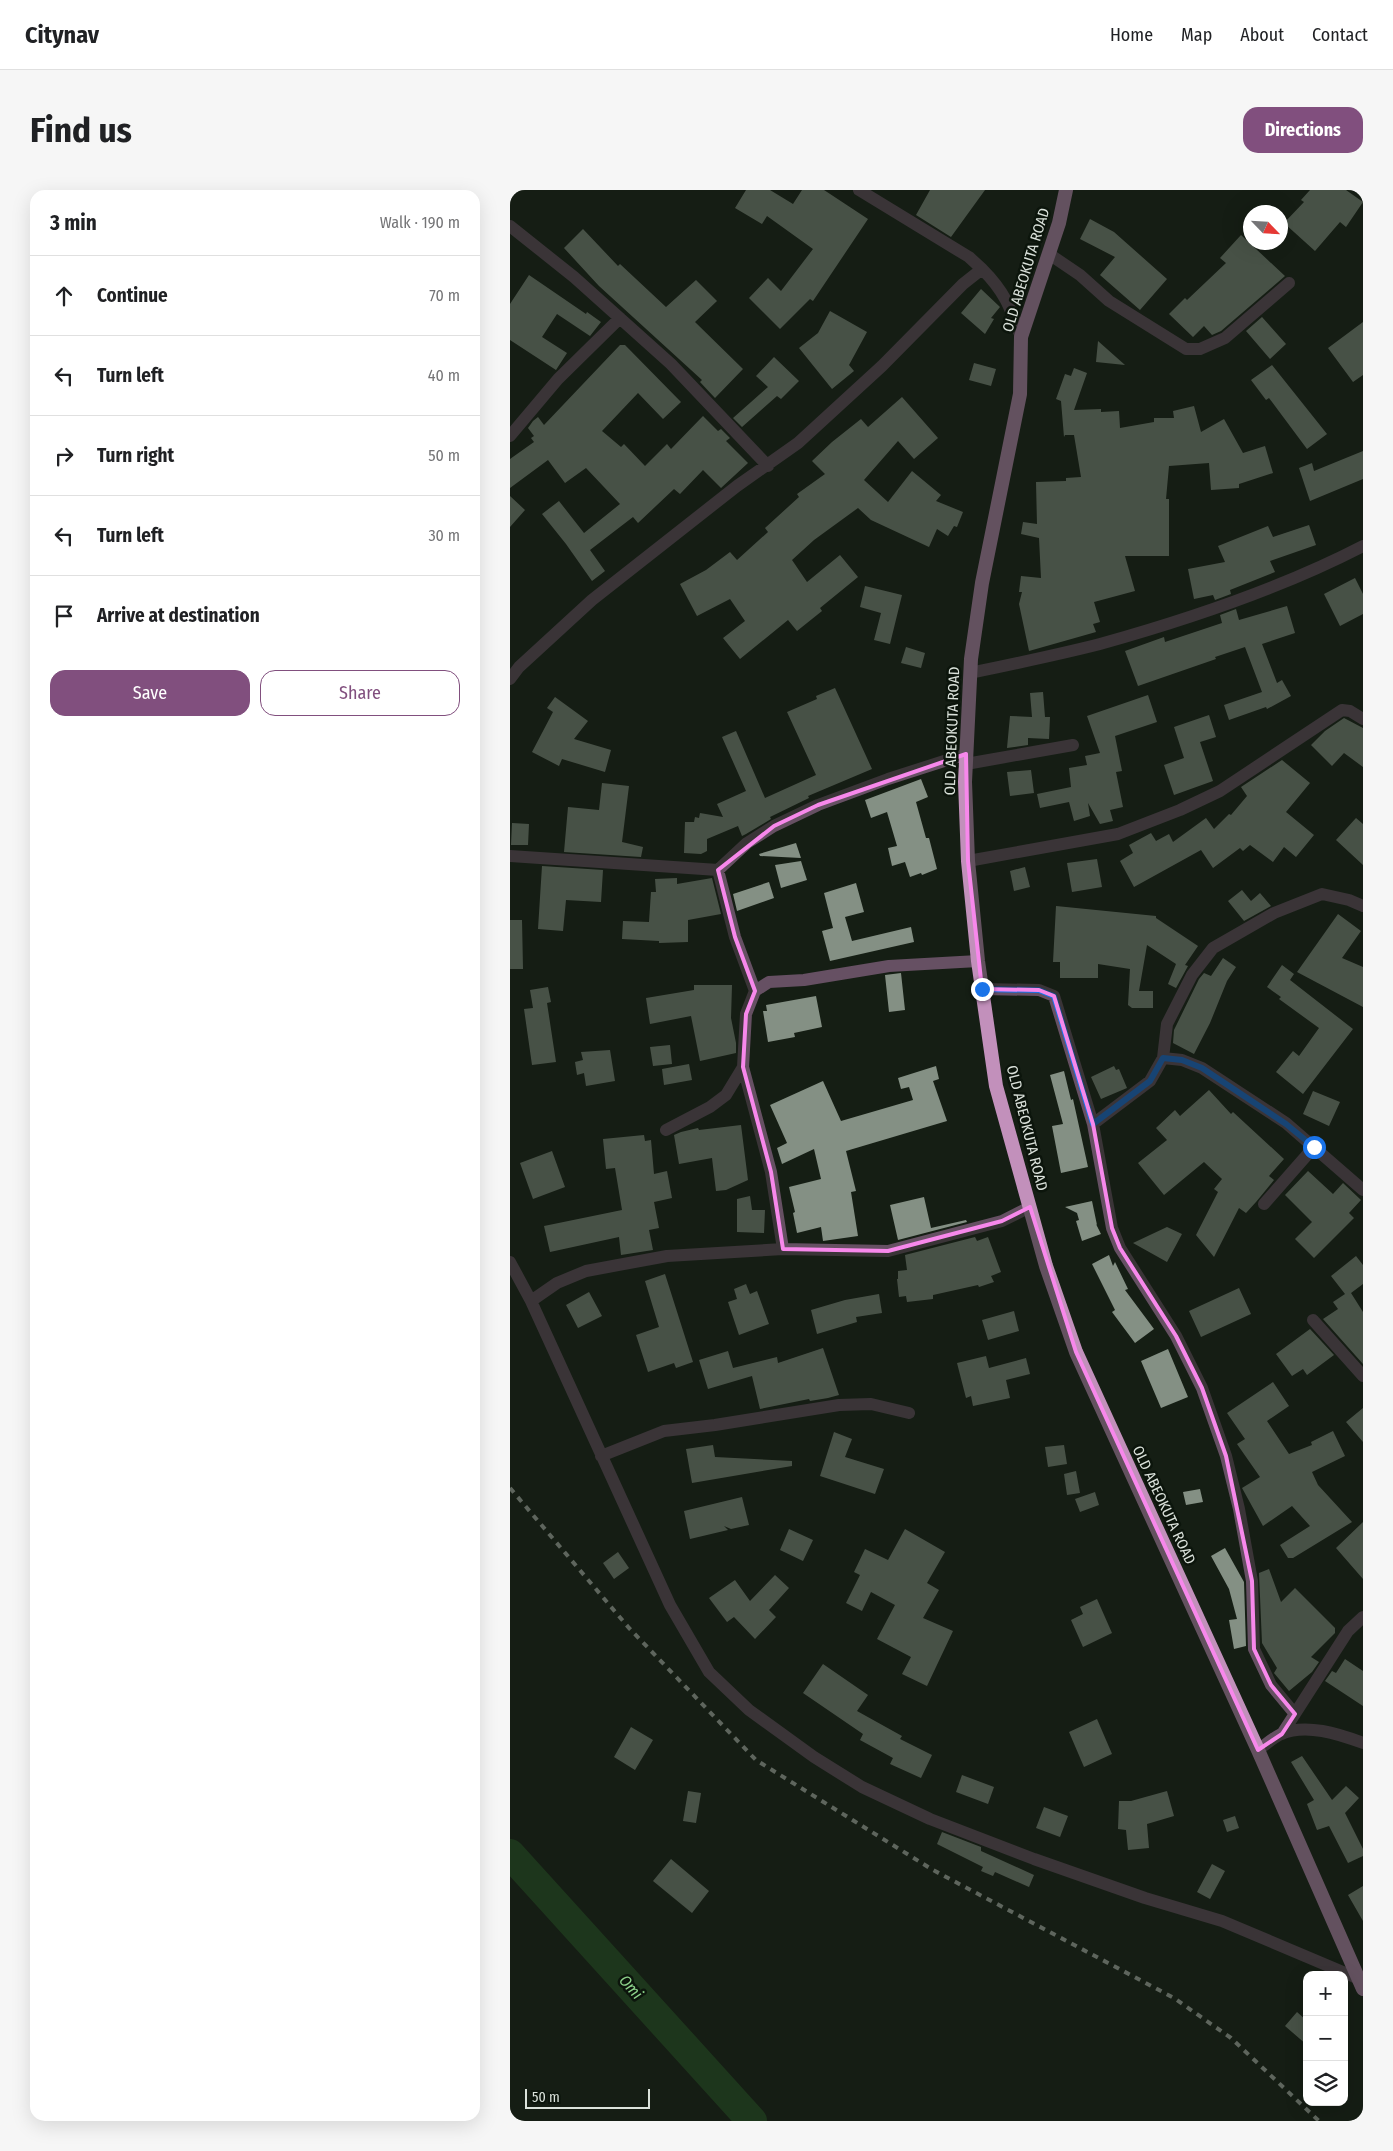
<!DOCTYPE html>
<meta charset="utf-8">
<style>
:root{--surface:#fff;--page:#f6f6f6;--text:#202124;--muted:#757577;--line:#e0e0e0;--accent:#814f7e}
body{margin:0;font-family:"Fira Sans Condensed",sans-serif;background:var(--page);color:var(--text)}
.controls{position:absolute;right:15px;bottom:15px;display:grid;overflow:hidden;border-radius:10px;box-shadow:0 5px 20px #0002}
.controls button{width:45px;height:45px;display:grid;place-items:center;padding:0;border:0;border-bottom:1px solid var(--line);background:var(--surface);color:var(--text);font:25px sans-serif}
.compass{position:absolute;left:733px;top:15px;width:45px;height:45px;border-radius:50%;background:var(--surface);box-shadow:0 5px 20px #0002;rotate:115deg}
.scale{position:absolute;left:15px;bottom:12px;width:125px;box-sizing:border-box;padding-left:5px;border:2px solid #dbe2db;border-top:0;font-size:14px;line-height:18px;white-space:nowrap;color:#dbe2db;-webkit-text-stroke:4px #0c150c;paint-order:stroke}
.stop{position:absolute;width:15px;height:15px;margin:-11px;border:4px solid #1a73e8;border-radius:50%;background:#fff}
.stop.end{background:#1a73e8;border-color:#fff;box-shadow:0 1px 5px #0008}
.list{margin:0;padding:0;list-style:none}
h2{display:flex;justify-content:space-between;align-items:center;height:65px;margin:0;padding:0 20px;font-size:21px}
h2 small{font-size:16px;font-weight:400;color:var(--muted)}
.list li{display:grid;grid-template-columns:32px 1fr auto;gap:15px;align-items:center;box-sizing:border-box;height:80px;padding:0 20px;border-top:1px solid var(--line)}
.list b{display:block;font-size:19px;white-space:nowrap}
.list em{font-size:16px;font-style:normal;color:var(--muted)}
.actions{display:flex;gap:10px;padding:15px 20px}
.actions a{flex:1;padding:11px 0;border:1px solid var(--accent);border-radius:15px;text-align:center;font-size:18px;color:var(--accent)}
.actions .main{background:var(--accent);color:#fff}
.icon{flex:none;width:28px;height:28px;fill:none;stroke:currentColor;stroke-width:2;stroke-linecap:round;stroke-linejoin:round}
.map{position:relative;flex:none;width:853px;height:1931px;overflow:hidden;border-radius:15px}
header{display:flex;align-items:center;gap:30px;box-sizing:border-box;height:70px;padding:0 25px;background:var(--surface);border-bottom:1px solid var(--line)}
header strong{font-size:24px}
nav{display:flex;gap:28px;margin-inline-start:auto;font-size:18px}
.intro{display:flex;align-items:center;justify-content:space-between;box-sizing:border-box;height:120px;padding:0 30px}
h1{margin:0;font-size:35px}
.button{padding:12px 22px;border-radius:15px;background:var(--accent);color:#fff;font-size:18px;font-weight:700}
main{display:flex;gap:30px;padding:0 30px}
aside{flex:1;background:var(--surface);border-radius:15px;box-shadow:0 5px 20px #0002}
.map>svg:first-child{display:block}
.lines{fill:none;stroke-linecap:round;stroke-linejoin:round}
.river{stroke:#275627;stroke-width:30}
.building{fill:#849084}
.minor{stroke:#665063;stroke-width:12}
.trunk{stroke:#c290bb;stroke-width:14}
.rail{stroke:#b6bdb6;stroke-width:4;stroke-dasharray:6 6;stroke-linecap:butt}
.route{stroke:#1a73e8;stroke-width:6}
.marked{fill:none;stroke:#f788eb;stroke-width:4;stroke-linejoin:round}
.labels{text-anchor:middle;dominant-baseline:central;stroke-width:5;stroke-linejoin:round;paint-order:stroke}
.street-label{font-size:15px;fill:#dbe2db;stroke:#0c150c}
.water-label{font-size:16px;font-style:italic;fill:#8dd38b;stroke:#0c150c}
</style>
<header>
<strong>Citynav</strong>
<nav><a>Home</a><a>Map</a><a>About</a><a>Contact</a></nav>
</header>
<div class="intro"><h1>Find us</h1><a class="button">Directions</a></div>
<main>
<aside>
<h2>3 min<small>Walk · 190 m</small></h2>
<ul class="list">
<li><svg class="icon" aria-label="ahead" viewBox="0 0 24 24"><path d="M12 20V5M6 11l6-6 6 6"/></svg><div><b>Continue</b></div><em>70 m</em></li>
<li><svg class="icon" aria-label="left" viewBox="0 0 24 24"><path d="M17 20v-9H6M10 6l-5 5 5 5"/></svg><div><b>Turn left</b></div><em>40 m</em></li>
<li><svg class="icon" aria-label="right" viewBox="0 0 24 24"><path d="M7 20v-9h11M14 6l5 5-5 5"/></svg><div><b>Turn right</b></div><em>50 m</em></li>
<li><svg class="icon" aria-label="left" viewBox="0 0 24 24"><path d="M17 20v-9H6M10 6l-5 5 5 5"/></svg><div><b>Turn left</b></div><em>30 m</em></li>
<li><svg class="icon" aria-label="arrive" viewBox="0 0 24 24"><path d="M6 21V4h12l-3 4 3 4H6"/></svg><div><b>Arrive at destination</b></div></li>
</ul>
<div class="actions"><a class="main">Save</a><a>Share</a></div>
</aside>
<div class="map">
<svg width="853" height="1931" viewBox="0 0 853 1931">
<rect width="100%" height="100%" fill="#151e14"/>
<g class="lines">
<path class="river" d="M0,1664L242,1931"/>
</g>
<path class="building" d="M236,0H260L283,14L292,0H314L358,29L303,111L300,109L270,139L239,108L258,88L271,101L303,59L257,26L252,34L225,18Z
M420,0H475L441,47L406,25Z
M800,0H836L853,12L836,37L830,32L805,61L774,33L794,12L791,10Z
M580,29L604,42L657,89L630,120L590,85L605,67L570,49Z
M73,39L108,76L110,74L156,117L186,90L207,111L185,132L233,179L205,208L190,192L192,190L89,96L54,58Z
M731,45L775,86L711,141L702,145L694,136L683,147L659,124L675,108L677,110L716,73L710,68Z
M19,85L76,124L77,122L91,132L80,146L47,124L32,147L57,163L46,180L0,150V114Z
M471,99L490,117L481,128L484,129L475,144L451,123Z
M320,121L357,142L339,175L344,181L322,199L289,158L308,143Z
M752,127L776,154L760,169L736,141Z
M853,132V185L843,192L818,158Z
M588,151L615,175L586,172Z
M110,155H115L171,212L153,229L128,203L92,241L111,257L114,254L135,276L157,254L161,259L193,226L208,241L211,239L220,248L216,251L238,273L211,298L193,280L170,304L164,299L128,333L123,327L80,360L95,381L82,391L56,354L32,324L49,311L74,343L110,314L76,278L55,293L38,270L0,298V269L24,252L21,248L24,246L18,238L23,231L28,227L34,235Z
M264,167L289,191L271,209L267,206L232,237L223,228L258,197L246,186Z
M464,173L486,179L481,196L459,190Z
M762,175L817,244L797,259L759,208L756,210L741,190Z
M564,178L577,183L564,220L591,219V222L609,221L610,238L644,232V228H664L663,221L684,216L691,242L714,229L733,263L755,256L763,283L729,294V298L701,300L699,273L659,276L656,309H659V366H615L625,401L584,412L590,432L583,434L586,442L519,461L509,414L512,402H509L511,386L531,388L529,348L511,344L513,332L527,334L526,292L556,291V288L571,287L564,245H555L554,247L551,211L546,209L555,184L561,186Z
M392,207L428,248L404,269L388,251L354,290L378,312L402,281L431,305L426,311L453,322L447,337L444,336L438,346L427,339L419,357L361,330L348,318L304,350L282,370L297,392L330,365L348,387L310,418L312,421L287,441L278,430L230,469L213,448L235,431L220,409L187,426L170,394L196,380L220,362L227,370L258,342L255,338L289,307L287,304L315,284L302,271L322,252L351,229L358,237Z
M853,261V289L800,311L789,278L802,273L804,281Z
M0,306L15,320L0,337Z
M799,335L806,355L760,371L765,382L720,400L721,404L705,410L703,405L684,409L678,379L715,372L708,356L758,336L763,347Z
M845,388L853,404V424L830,436L814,404Z
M355,396L392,405L380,454L364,450L371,423L350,417Z
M777,416L785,443L752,454L767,493L772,490L781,506L757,519L756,517L719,530L714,515L752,502L735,457L705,467L706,469L628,496L615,461L654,447L655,452L712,433L710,425L726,419L729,430Z
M396,457L415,463L411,478L391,473Z
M325,498L362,579L298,606L299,608L260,627L261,629L236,644L232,646L228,636L197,649V661L191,664L174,663L175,632H184L185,627L189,628L190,623L213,627L207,614L236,601L212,547L226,541L255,608L306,585L277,522L307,509L306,506Z
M533,502L535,527H540L539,549L518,548V555L497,558L500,526L522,527L520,503Z
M638,505L647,532L605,546L612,581L606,582L613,617L600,620L603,631L590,634L578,613L580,626L564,631L559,612L530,618L527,604L561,597L559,578L577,575L575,566L590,563L577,526Z
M45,507L78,531L64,549L101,560L95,582L52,569L49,576L22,562L43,522L37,518Z
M699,525L706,547L690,552L703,591L664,605L654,575L674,568L664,537Z
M834,528L853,538V577L834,563L822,576L801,555L815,541Z
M772,570L800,593L776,622L804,645L786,667L774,657L763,672L740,655L733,661L730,658L703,678L691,660L624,697L610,671L623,663L619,655L641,643L646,651L659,644L663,652L696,628L704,639L719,624L721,625L737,606L731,597Z
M521,580L524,603L500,606L497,582Z
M411,589L418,607L406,612L416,648H419L427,679L412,685L411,683L400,687L395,672L382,676L378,658L387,656L377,622L361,628L355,610Z
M92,593L119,596L112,652L133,657L131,667L54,662L58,617L89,620Z
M846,628L853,634V675L826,650Z
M2,633L19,634L18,655H1Z
M286,653L291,668L250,666L249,664Z
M587,669L592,697L562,702L557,673Z
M291,671L297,690L271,698L265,675Z
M32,676L93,680L91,712L56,710L53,741L28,739Z
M515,677L520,697L504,701L500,681Z
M167,688V694L202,688L211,724L178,730V752L149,753V751L112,749L113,731L139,732L141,702H146L145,689Z
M259,692L264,708L227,721L223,704Z
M346,693L354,722L335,727L342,751L401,737L404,752L320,771L312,741L323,738L314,703Z
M732,700L741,711L750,703L761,716L734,731L718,711Z
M546,716L646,726V728L688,756L675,775L678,776L666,798L658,794L666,774L637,755L629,801H643V818H622L618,815L620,779L588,774V788H550V772H543Z
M828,724L851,741L832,768L853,777V817L787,782Z
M0,730H12L13,779H0Z
M713,768L726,777L717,791L700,833L684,864L663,853L664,840L689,789L694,783L701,786Z
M772,775L784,784L780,790L843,839L793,904L766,882L783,861L789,866L809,838L769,809L771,807L757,797Z
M391,783L395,820L379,822L375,785Z
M184,795H222L221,828L226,853V863L190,871L181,826L140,834L136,808L184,800Z
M38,797L41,812L37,813L46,872L22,875L14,819L23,818L20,800Z
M306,806L312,837L284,843L285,847L258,852L253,821H257L256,815Z
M160,855L162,874L143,876L140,857Z
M100,860L105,891L76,896L74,883L67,885L65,872L73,870L71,862Z
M179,874L182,890L154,895L152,879Z
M426,876L429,889L423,891L437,931L336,961L346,1001L341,1002L348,1046L313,1051L311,1037L287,1043L283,1023L285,1022L279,997L311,989L304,959L272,974L267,958L277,953L260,915L313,891L331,931L403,910L399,897L391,899L388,888Z
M604,876L606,880L609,879L617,898L591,909L581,887Z
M554,881L561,910L563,909L578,977L551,983L542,936L553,934L540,885Z
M699,900L721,924L723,922L774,969L759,986L764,990L746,1012L736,1023L729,1018L704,1067L686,1045L708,1002L704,999L712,989L694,972L654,1005L628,973L657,950L646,938L665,920L670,926Z
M803,901L830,912L819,936L793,924Z
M231,935L238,990L216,1000L206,1001L202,968L169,974L164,945L171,942L188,938L189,940Z
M134,945L135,951L141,950L144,984L157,981L162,1008L144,1012L149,1038L139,1040L143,1060L111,1065L109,1047L40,1062L34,1036L112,1020L105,978L96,979L93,949Z
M42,961L55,997L23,1009L10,973Z
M798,981L823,1004L833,993L851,1010L839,1023L844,1028L804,1068L785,1049L802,1032L775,1005Z
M240,1006L242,1020H255L254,1043L227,1042V1009Z
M414,1007L421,1038L456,1030L457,1032L388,1050L380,1015Z
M582,1011L587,1035L586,1034L591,1044L572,1051L566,1031L569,1030L567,1023L555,1017Z
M657,1037L672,1044L657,1072L623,1053Z
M465,1047L467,1051L478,1047L491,1082L481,1086L484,1092L469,1097L468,1095L423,1105V1109L397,1112L396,1106L389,1107L387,1089H388V1081L397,1080L395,1065Z
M599,1065L603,1076L605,1072L618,1099L615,1100L644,1139L625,1153L602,1122L605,1120L582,1074Z
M846,1066L853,1075V1094L841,1103L853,1122V1174L813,1129L828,1119L823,1112L835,1104L821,1086Z
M155,1084L183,1172L166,1178L164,1173L138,1182L126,1145L149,1137L135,1091Z
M236,1094L240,1104L247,1101L259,1134L229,1145L218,1112L227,1109L224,1099Z
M729,1098L741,1124L691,1147L679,1121Z
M79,1102L92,1126L68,1138L56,1115Z
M369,1104L372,1123L346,1127L347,1132L307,1144L301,1120L335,1110Z
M504,1121L509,1141L478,1150L472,1130Z
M800,1139L824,1165L797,1185L793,1179L782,1186L766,1164Z
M313,1158L329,1205L318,1208L300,1211L299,1209L250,1219L242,1186L198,1199L189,1170L218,1161L223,1178L267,1167L268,1173Z
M658,1159L678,1207L651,1218L631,1171Z
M476,1166L479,1178L516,1168L520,1184L496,1190L500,1208L463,1216L461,1206L456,1208L447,1173Z
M763,1192L779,1216L757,1231L779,1264L802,1255L801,1252L823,1241L835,1266L802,1282L808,1295L842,1332L783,1368H778L770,1355L800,1336L782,1316L753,1336L732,1298L750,1287L727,1254L735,1249L717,1223Z
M853,1218V1252L836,1232Z
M324,1242L342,1249L335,1267L374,1279L365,1304L310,1286Z
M203,1255L205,1267L282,1271V1276L182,1293L176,1259Z
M554,1255L557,1274L538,1277L535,1257Z
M566,1281L570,1303L557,1305L554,1284Z
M690,1299L693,1312L676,1315L673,1302Z
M585,1302L589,1315L570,1322L565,1309Z
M232,1307L239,1335L221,1339L214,1336L218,1340L180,1349L174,1321Z
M853,1332V1389L826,1358Z
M279,1339L303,1350L293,1371L270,1360Z
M395,1339L435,1362L417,1393L429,1400L413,1428L443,1441L417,1496L392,1484L401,1467L367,1449L385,1415L361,1402L352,1421L336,1413L350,1385L344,1382L355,1359L378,1370Z
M715,1358L734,1392L736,1456L724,1459L719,1430L727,1429L719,1399L701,1366Z
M108,1362L119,1378L104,1389L93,1373Z
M759,1379L771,1412L785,1398L825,1438V1443L801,1467L809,1472L802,1482L779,1501L764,1483L767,1478L752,1453L749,1383Z
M265,1385L279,1398L259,1420L266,1427L245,1449L224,1427L217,1432L199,1408L225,1390L240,1411Z
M587,1409L602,1443L573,1457L561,1430L573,1424L570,1417Z
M835,1469L853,1481V1516L815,1491L822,1481L826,1483Z
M313,1474L358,1505L347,1521L392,1546L390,1549L422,1565L411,1588L380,1574L383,1568L350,1550L353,1544L293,1503Z
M587,1529L602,1564L574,1577L559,1542Z
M121,1537L143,1550L125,1580L104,1567Z
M792,1566L822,1610L836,1596L849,1608L835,1623L853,1659V1666L838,1673L819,1636L807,1640L797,1614L804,1610L781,1572Z
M452,1585L484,1597L478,1614L446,1602Z
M178,1601L191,1603L186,1633L173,1631Z
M657,1601L664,1626L637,1634L639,1658L618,1660L616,1640L608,1639L609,1611H621Z
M534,1617L558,1626L550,1647L526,1638Z
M725,1626L729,1638L717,1642L713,1630Z
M432,1642L471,1657V1661L524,1685L519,1697L485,1682L483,1686L471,1681L473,1677L427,1654Z
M161,1669L199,1701L182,1723L143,1691Z
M702,1674L715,1681L700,1709L687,1702Z
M853,1696V1731L838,1705Z
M787,1822L797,1831V1855L775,1836Z"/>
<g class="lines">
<path class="minor" d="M349,0L459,67L472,79
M0,36L64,87L161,174L258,276
M539,64L570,85L599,111L676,159H690L715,148L779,93
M0,246L48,189L110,128
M460,483C503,474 547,465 590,454C676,430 774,397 853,356
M0,489L9,477L82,410L227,296L288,253L372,176L453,94L472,79C495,102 500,117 511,147
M456,574L563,555
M0,666L208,680L237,653L264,636L308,615L378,589L456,564
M458,671L608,644L670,620L710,601L832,520L840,521L853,529
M208,680L225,747L245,801
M472,799L529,800L544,806L583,934L602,1038L610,1058L666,1146L692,1198L716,1266L729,1319L742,1391L744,1459L761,1495L785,1524
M653,868L657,834L682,785L703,758L764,723L812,704L839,710L853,716
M233,877L261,982L273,1059
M583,934L640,891L653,868L672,870L692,878L776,933L853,1000
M156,940L200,917L216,905L233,877L236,824L245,801L259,792L294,790L379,776L468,771
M754,1014L804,957
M0,1072L21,1111L160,1415L199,1482L239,1520L304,1567L352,1597L420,1629L524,1669L635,1708L712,1731L847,1788
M21,1111L47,1093L76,1081L157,1066L273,1059L378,1061L492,1031L520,1017
M803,1130L853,1186
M91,1266L154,1241L205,1235L329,1215L361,1214L399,1223
M772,1544L838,1441L853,1427
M748,1560C755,1555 763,1548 771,1544C796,1533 829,1544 853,1553"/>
<path class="trunk" d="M556,0L549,33L511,147L510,204L472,393L461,469L455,592L458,671L468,771L486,896L536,1076L566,1162L748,1560L853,1799"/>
<path class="rail" d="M0,1298L119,1438L246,1570L423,1680L664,1808L721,1848L809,1931"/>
</g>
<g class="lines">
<path class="route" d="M472,799L529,800L544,806L583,934L640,891L653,868L672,870L692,878L776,934L804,957"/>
</g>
<path d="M0 0H853V1931H0ZM456,564L458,671L472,799L529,800L544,806L583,934L602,1038L610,1058L666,1146L692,1198L716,1266L742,1391L744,1459L761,1495L785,1524L772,1544L748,1560L566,1162L520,1017L492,1031L378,1061L273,1059L261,982L233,877L236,824L245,801L225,747L208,680L264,636L308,615Z" fill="#151e14" fill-opacity=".55" fill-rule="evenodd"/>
<path class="marked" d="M456,564L458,671L472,799L529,800L544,806L583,934L602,1038L610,1058L666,1146L692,1198L716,1266L742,1391L744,1459L761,1495L785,1524L772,1544L748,1560L566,1162L520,1017L492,1031L378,1061L273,1059L261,982L233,877L236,824L245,801L225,747L208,680L264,636L308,615Z"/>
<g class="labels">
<g class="street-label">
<text transform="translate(516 80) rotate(-73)">OLD ABEOKUTA ROAD</text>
<text transform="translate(442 541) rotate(-88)">OLD ABEOKUTA ROAD</text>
<text transform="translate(517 938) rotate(76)">OLD ABEOKUTA ROAD</text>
<text transform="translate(654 1315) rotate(65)">OLD ABEOKUTA ROAD</text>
</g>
<g class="water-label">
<text transform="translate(121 1797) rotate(48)">Omi</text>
</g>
</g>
</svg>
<div class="controls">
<button>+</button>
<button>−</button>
<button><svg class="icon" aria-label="layers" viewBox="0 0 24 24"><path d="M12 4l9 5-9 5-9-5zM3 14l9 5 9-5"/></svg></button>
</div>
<svg class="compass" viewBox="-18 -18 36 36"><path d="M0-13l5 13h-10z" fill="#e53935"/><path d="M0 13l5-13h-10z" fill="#757577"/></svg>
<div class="scale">50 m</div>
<div class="stop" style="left:804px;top:957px"></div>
<div class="stop end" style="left:472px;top:799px"></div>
</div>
</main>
